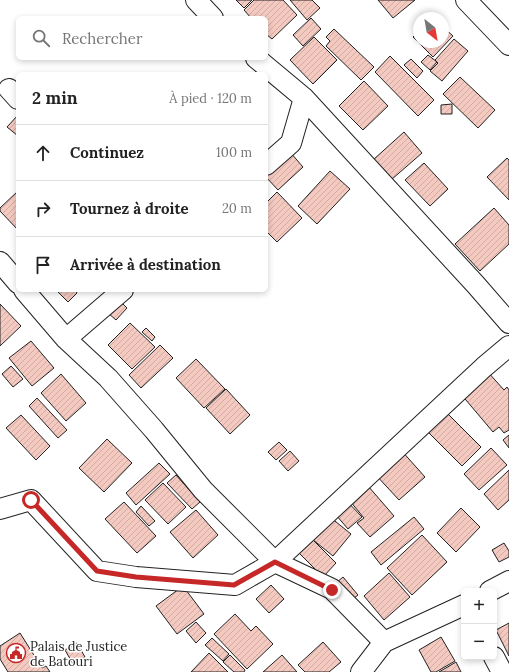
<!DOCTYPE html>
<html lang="fr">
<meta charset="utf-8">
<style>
:root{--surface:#fff;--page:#f6f6f6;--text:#222;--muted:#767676;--line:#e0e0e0}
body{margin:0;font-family:Lora,serif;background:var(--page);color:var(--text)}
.controls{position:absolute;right:12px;bottom:12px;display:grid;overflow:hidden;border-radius:6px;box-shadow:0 2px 6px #0003}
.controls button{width:36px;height:36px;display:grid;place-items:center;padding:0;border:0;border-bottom:1px solid var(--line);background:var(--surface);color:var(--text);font:20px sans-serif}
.compass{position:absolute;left:413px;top:12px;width:36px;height:36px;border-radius:50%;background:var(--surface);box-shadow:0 2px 6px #0003;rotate:149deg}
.stop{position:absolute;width:12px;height:12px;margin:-9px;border:3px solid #c62828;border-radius:50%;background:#fff}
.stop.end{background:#c62828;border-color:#fff;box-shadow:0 1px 4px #0008}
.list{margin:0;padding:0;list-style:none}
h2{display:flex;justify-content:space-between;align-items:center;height:52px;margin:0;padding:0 16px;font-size:17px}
h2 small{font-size:13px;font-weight:400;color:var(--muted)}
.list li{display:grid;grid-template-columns:26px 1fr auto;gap:12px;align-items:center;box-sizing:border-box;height:56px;padding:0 16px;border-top:1px solid var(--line)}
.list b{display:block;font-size:15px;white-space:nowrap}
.list em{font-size:13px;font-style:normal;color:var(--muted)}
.icon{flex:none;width:22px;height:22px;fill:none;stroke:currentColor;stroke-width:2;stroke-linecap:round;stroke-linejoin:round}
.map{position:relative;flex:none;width:509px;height:672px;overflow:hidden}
.search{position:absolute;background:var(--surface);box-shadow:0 2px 6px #0003;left:16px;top:16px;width:252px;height:44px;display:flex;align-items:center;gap:10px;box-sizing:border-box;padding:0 14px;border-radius:6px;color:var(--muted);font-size:15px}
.panel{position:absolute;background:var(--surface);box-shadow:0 2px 6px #0003;left:16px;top:72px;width:252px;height:220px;border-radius:6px}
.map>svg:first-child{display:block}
.building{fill:url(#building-hatch);stroke:#222}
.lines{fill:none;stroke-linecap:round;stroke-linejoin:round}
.minor-casing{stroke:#222;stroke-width:22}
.minor{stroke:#fff;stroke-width:20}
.route{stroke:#c62828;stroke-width:5}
.labels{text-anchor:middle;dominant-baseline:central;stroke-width:3;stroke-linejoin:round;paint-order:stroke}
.poi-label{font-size:13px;fill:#222;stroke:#fff;text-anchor:start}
</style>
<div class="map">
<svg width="509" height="672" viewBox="0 0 509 672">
<defs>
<pattern id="building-hatch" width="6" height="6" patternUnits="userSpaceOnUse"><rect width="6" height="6" fill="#f3c9c0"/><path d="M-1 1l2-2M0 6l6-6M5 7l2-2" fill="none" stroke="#d0aca5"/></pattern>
</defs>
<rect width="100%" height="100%" fill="#fff"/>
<path class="building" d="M236,0H252L244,8Z
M254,0H283L297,15L272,39L266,34V18H251L244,10Z
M290,0H312L320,8L307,20Z
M378,0H415L393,18Z
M311,18L321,29L303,46L293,35Z
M443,27L453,36L433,57L413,37L419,31V42H443Z
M334,29L374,67L361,80L326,46L330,41L326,37Z
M314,37L337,60L313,84L290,60Z
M454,39L468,51L442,81L430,71L438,63L435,60Z
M428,55L437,62L430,70L421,62Z
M390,56L434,100L418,116L375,72Z
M411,59L423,71L417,78L404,65Z
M460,77L495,110L478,128L443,94Z
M364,81L388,106L363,130L339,106Z
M452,104V114H441V105Z
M18,115V136L7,127Z
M404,132L422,153L391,180L373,160Z
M283,144L303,167L278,190L266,177V160Z
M507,158L509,160V200L487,177Z
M424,163L448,189L430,206L405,180Z
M330,171L350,189L317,224L298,206Z
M18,191V230L0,211V208Z
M277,192L302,218L277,242L266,231V203Z
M494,208L509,225V244L480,271L455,244Z
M56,290H75L77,293L68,302Z
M120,301L127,308L116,320L108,313Z
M0,304L21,326L0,346Z
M130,323L155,347L132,369L108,345Z
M146,328L155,337L152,341L142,332Z
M31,341L54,368L32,386L9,358Z
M160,345L173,358L141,388L129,375Z
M196,359L225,389L204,408L176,378Z
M11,366L23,379L13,387L2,374Z
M487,371L504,390L507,387L509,390V430L504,433L499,427L493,432L460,393Z
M61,374L86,403L66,421L41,393Z
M226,389L250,415L230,434L206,408Z
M37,398L67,430L58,438L29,406Z
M439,412L445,417L448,414L481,447L462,466L423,427Z
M21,415L50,446L36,460L6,428Z
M509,435V448L503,440Z
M107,439L132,463L104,492L79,468Z
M279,442L287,450L276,460L268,452Z
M491,448L507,465L479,490L464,474Z
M400,449L425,477L399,500L374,473Z
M290,451L299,461L288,471L279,461Z
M159,463L170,474L136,505L126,493Z
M509,470V500L498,510L484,494Z
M176,475L200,502L192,509L167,483Z
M362,479L394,516L370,537L357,523L364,518L345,495Z
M163,483L186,507L168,524L145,500Z
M343,497L362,517L348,529L330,508Z
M124,502L156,536L137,553L105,519Z
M141,506L155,521L149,526L136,512Z
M461,508L480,527L456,552L437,533Z
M196,510L218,535L193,558L170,532Z
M325,513L351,534L333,556L307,535Z
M414,517L424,529L381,565L371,552Z
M422,535L447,562L412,595L387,568Z
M310,537L336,563L323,577L297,551Z
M504,543L509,551V557L499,562L492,550Z
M389,573L410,597L384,620L364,596Z
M343,577L358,595L344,606L329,589Z
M271,585L284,599L269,613L256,599Z
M183,586L204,614L177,634L156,606Z
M235,614L251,631L256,626L273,644L247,669L214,634Z
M196,622L206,633L196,643L186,631Z
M509,623V656L496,630Z
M20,633L42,668L46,666L50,672H8L0,659V646Z
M441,637L455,661L436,672H431L419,650Z
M212,638L229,654L223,661L205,645Z
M323,642L341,662L329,672H305L298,665Z
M77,643L85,657L73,664L65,650Z
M209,653L228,672H191Z
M230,655L245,670L244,672H234L223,662Z
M282,655L297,672H263Z
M456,662L461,672H439Z"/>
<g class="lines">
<g class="minor-casing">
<path id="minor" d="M196,0L213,18
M466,0L509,45
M256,58L304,98L476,285L509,323
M9,89L18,99
M266,165L291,143L304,98
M0,262L18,283
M66,339L123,290
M0,509L31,500L97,571L136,577L235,585L275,562L203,490L154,430L108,378L66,339L24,290
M490,591L509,581
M384,642L332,589L275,562L484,367L509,346
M494,657L502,672
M361,672L384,642L464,605"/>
</g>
<use href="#minor" class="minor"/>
</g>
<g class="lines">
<path class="route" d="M31,500L97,571L136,577L234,585L275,562L332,590"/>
</g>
<defs>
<g id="civic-ring" transform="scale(1)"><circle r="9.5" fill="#fff" stroke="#c62828" stroke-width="1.5"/><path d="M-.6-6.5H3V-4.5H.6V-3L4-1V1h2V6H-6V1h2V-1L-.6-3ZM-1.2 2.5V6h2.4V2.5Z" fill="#c62828"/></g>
</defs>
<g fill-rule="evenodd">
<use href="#civic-ring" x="16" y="653"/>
</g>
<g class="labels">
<g class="poi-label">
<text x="30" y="646">Palais de Justice<tspan x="30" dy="15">de Batouri</tspan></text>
</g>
</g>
</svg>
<div class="controls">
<button>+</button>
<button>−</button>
</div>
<svg class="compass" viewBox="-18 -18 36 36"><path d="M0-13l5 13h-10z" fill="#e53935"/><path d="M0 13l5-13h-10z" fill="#767676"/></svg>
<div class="stop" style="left:31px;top:500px"></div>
<div class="stop end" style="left:332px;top:590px"></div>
<div class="search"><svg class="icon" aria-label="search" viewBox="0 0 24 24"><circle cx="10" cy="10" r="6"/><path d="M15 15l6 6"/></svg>Rechercher</div>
<section class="panel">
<h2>2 min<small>À pied · 120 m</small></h2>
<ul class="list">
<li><svg class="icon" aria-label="ahead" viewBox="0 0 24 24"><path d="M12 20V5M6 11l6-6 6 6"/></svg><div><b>Continuez</b></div><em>100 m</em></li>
<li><svg class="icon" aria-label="right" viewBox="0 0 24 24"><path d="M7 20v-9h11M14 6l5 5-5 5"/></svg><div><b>Tournez à droite</b></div><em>20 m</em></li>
<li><svg class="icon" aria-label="arrive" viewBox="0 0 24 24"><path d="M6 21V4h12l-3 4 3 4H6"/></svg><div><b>Arrivée à destination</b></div></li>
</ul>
</section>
</div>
